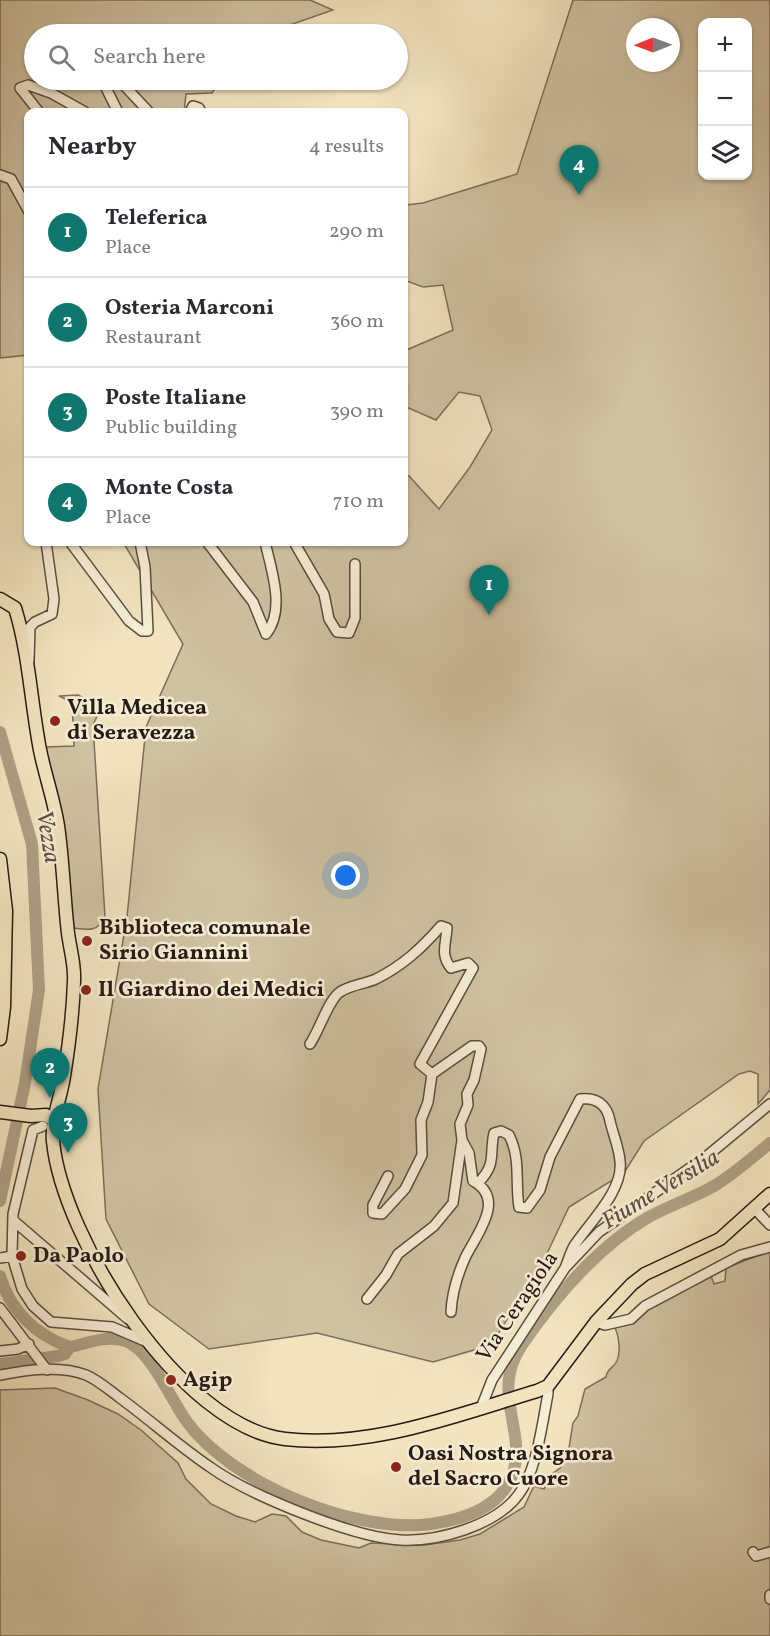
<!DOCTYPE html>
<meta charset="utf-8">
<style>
:root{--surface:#fff;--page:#f7f7f7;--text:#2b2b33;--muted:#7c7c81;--line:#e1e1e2;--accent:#0f766e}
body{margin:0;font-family:Vollkorn,serif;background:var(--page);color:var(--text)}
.controls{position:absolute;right:18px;top:18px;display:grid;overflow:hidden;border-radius:12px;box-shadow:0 2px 4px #0004}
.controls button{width:54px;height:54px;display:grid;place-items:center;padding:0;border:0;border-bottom:2px solid var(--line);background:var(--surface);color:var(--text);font:30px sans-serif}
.compass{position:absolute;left:626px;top:18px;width:54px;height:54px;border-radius:50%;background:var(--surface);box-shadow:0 2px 4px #0004;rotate:269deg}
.you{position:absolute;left:346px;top:876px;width:21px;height:21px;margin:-15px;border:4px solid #fff;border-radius:50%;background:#1a73e8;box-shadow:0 0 0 9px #1a73e833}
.badge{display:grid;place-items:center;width:39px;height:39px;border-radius:50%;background:var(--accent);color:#fff;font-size:20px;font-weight:700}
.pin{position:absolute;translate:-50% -50px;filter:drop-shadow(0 2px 3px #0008)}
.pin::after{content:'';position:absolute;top:32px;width:21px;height:18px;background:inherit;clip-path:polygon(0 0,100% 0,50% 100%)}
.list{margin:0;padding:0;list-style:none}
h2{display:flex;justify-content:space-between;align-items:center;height:78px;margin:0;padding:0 24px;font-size:26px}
h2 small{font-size:20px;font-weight:400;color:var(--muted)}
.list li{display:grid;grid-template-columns:39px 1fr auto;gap:18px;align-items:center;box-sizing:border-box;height:90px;padding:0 24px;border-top:2px solid var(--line)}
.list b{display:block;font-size:22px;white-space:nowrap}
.list p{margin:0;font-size:20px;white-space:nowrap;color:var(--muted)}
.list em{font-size:20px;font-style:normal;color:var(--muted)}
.icon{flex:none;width:33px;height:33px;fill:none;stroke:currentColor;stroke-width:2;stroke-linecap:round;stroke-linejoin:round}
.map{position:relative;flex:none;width:770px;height:1636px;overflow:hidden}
.search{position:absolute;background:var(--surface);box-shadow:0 2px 4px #0004;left:24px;top:24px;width:384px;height:66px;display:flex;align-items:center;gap:15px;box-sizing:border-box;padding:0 21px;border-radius:33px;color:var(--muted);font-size:22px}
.panel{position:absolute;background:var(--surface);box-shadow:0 2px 4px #0004;left:24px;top:108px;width:384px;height:438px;border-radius:12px}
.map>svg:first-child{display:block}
.green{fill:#cfc2a1;stroke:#7c6e5a;stroke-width:1.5;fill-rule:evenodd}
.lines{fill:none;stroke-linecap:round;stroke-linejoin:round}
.river{stroke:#ada084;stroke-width:12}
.minor-casing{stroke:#5a4d3e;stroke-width:12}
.major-casing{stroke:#281b14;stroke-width:15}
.minor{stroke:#f6edd5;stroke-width:9}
.major{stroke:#f1e4be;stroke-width:12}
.poi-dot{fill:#8f2418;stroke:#f6edd5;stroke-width:2}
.labels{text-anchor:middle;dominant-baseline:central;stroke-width:5;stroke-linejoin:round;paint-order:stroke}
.poi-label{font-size:22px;font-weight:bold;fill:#281b14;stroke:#f6edd5;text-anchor:start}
.street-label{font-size:22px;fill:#281b14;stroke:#f6edd5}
.water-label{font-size:24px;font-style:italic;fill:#5d5041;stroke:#f6edd5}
</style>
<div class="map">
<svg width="770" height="1636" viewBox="0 0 770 1636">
<rect width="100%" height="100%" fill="#f1e4be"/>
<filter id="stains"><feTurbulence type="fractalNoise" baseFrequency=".00333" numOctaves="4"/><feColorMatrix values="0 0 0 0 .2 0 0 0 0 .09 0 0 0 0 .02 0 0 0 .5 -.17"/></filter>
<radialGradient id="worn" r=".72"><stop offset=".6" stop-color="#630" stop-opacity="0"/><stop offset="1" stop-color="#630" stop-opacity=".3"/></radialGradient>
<path class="green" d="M0,0H310L333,10L264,34H34V80H220L212,93L186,94L184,112H28V355L0,358Z
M573,0H770V1090L758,1104V1074L750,1071L739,1074L644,1141L624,1173L569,1207L543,1262L491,1345L433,1362L317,1333L209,1349L149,1304L106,1219L98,1089L127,917L146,727L183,644L123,542H404V475L409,476L439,509L470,467L492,430L480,396L459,392L436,420L404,406V351L453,330L443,285L423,287L404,280V208L406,205L423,203L517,174ZM702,22H748V176H702ZM635,27H671V63H635Z
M78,695L101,708L93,725L105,917C98,932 88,930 74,928L71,925L45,747L74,746L72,702L59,696Z
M770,1251V1636H0V1390L55,1388L88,1400L118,1414L141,1430L178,1463L186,1479L211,1504L236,1516L255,1522L272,1514L286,1516L302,1532L321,1540L359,1548L371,1543L424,1545L460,1540L480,1534L524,1507L534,1486L544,1489L552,1474L560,1468L568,1454L573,1423L578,1416L585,1389L606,1377C607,1368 614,1368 617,1361C621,1351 619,1335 614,1326L667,1296L711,1276L714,1284L725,1281L726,1268Z"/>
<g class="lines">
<path class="river" d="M0,732L32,844L39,990L25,1083L0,1201
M0,1276C10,1311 37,1336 70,1347
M70,1347C88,1343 110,1334 128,1342C152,1353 171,1400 187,1422C233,1484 355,1534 431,1524C482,1517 524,1494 515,1436C510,1402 500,1378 522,1345C555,1297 596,1248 647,1218C668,1206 693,1198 714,1186C734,1174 752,1158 770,1143
M0,1364L58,1356L65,1354L70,1347"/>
<g class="minor-casing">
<path id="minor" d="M102,80L118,112
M119,80L149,112
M39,112L20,88L28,85L51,93L85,112
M190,112L193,106L199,108L201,112
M0,175L11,179L28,210
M70,542L129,621L142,631H148L145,567L140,542
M207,542L253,602L266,634C286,610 271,569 265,542
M294,542L324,594L329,619L337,632L349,633L355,618V564
M29,661L30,627L35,622L52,614L54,599L46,542
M310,1044C319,1031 329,999 340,992C350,985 365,984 376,979C402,966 421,949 441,926L447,928C446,944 440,955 451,968L468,963L473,968L420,1064L432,1074
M432,1074L472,1046H479L481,1049L474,1080L467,1094L468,1105L460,1124L462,1140L469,1153L473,1181C507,1199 476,1235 465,1258C457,1276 452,1292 451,1312
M43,1126L33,1130L13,1214L12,1256L22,1289L33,1306L51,1322L112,1327L145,1341
M388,1176L373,1205V1213L382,1214L405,1189L422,1155L421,1120L428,1102L432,1074
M478,1183C497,1164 489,1156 494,1133L501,1131L509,1135C521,1159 515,1181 519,1207L527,1208L540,1190L550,1157L580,1099C596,1097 607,1104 610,1121C613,1134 619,1148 620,1161C624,1191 588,1224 574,1246C570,1253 568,1261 565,1268
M754,1208L770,1225
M14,1221L128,1319
M0,1258L12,1256
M367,1299L386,1275L398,1254L434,1226L453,1203L462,1140
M0,1308L47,1370
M596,1322L605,1325L631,1319L645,1306L741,1255L770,1247
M0,1351L18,1349L29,1344
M0,1375C26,1370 60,1365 86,1375C98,1380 109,1390 120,1398C150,1420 179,1446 210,1467C249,1495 352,1537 400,1540C437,1542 496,1526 519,1494C537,1470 542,1424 548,1394V1386
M481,1408L492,1380L565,1268L599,1232L707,1156L770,1104
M753,1552L756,1556L770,1552
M770,1595V1599"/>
</g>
<g class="major-casing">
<path id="major" d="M0,599L15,608C29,653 31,703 40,750C45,775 54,800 58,826C63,861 64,898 68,933C70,949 75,964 74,981C73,1013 69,1045 64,1076C61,1097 51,1120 53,1141C62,1238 181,1427 285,1439C370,1449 457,1415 537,1391L548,1386L596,1322L632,1284L645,1274L720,1239L770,1194
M0,859L6,911L4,1007L0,1039
M0,1112L31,1116L46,1115L55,1121"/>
</g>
<use href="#minor" class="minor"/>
<use href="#major" class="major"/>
</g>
<g class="poi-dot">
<circle cx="55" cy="721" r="6"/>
<circle cx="87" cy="941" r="6"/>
<circle cx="86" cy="990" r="6"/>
<circle cx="21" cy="1256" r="6"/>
<circle cx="171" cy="1380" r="6"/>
<circle cx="396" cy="1467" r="6"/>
</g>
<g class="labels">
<g class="poi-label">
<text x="67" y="708">Villa Medicea<tspan x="67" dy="25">di Seravezza</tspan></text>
<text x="99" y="928">Biblioteca comunale<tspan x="99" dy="25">Sirio Giannini</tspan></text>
<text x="98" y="990">Il Giardino dei Medici</text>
<text x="33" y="1256">Da Paolo</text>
<text x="183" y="1380">Agip</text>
<text x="408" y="1454">Oasi Nostra Signora<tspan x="408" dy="25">del Sacro Cuore</tspan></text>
</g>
<g class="street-label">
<text transform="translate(518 1307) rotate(-56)">Via Ceragiola</text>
</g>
<g class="water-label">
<text transform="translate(47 837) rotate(80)">Vezza</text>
<text transform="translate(661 1190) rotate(-31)">Fiume Versilia</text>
</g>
</g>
<rect width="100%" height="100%" filter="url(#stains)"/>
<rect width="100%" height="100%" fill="url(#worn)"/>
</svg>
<div class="controls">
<button>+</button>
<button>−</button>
<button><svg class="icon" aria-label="layers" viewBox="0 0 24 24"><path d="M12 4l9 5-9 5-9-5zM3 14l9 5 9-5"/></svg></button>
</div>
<svg class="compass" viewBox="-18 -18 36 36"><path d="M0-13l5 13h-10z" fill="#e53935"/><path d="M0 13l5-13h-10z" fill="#7c7c81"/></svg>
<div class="you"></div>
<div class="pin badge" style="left:489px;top:615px">1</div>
<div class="pin badge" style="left:50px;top:1098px">2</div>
<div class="pin badge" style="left:68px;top:1153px">3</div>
<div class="pin badge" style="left:579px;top:195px">4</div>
<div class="search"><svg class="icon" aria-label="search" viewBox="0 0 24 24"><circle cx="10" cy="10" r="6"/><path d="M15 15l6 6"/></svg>Search here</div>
<section class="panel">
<h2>Nearby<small>4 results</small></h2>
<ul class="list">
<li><span class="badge">1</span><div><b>Teleferica</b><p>Place</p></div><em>290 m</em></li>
<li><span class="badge">2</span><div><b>Osteria Marconi</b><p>Restaurant</p></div><em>360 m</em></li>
<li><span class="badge">3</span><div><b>Poste Italiane</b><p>Public building</p></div><em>390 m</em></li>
<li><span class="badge">4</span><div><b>Monte Costa</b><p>Place</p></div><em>710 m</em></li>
</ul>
</section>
</div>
